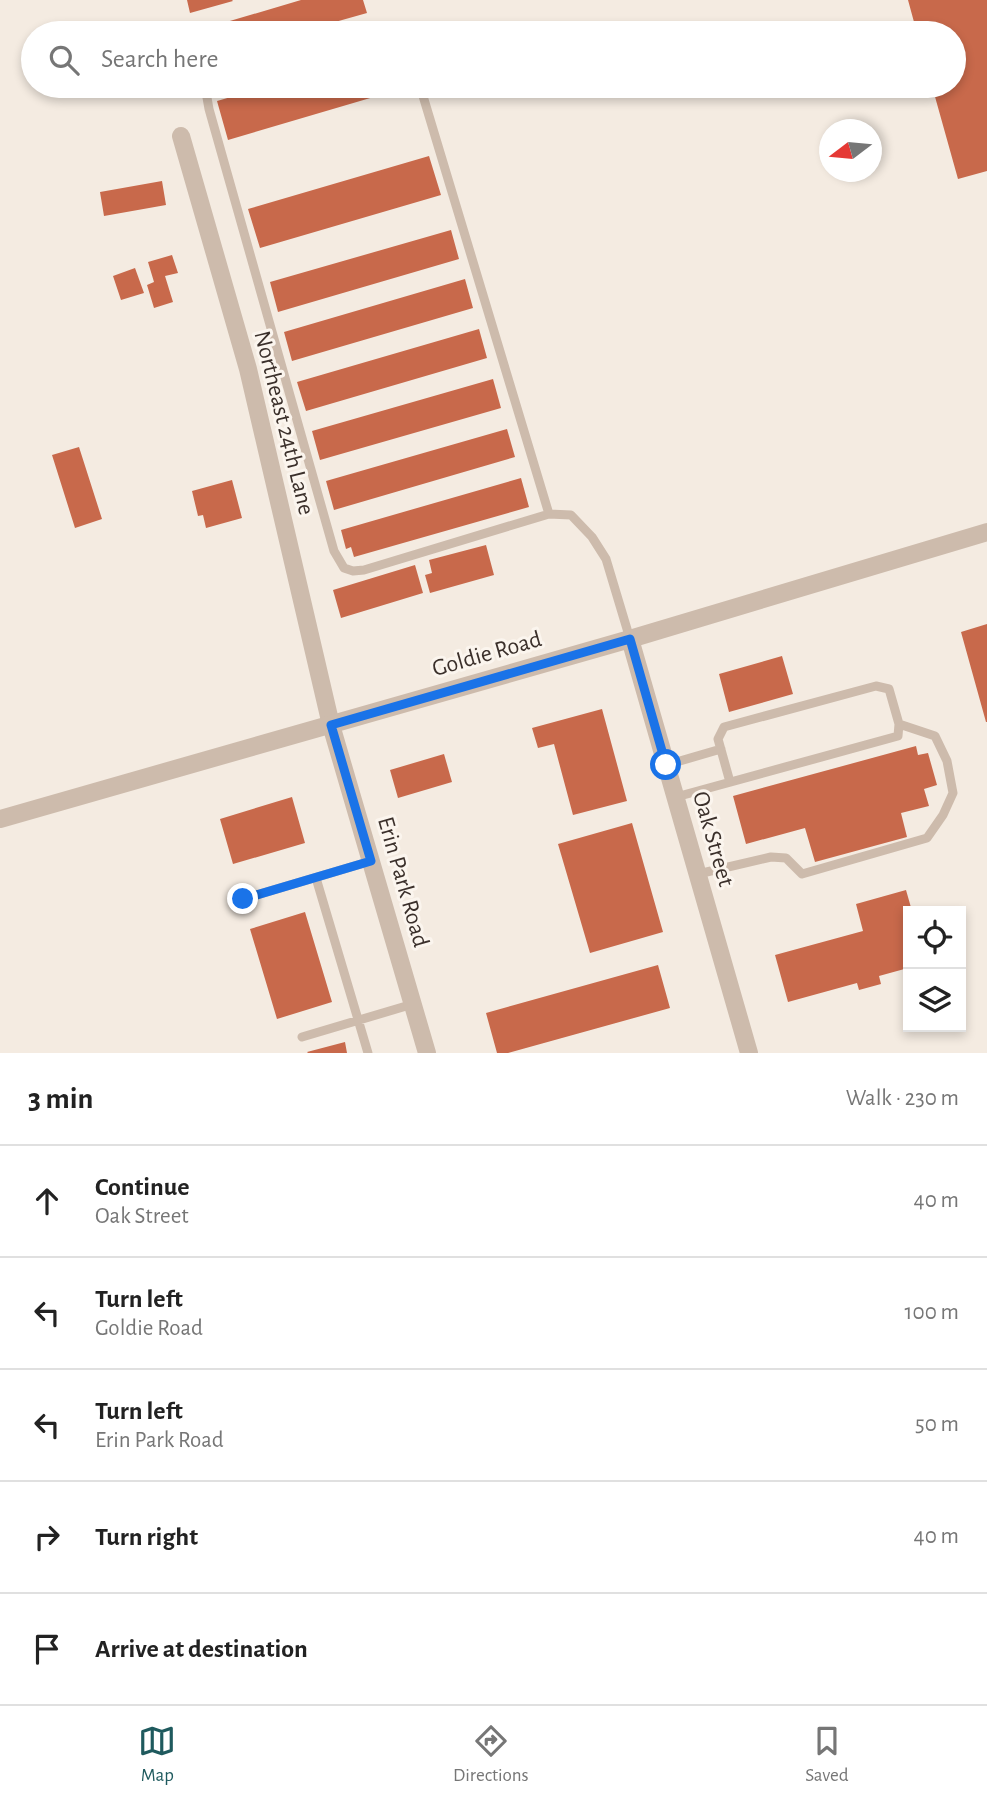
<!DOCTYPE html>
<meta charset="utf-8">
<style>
:root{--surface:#fff;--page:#f6f6f6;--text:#222;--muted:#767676;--line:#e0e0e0;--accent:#1f5a5e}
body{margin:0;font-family:"Alegreya Sans",sans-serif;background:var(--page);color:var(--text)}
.controls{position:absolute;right:21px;bottom:21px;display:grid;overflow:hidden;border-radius:0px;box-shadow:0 4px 10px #0003}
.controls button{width:63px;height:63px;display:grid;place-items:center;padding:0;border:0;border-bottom:2px solid var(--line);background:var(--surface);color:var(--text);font:35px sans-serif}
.compass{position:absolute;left:819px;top:119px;width:63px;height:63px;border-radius:50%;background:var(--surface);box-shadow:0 4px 10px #0003;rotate:254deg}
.stop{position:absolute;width:21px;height:21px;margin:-16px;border:5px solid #1a73e8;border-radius:50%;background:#fff}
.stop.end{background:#1a73e8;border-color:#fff;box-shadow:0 2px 7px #0008}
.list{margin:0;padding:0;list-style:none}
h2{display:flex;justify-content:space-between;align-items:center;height:91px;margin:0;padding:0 28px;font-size:30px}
h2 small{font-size:23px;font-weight:400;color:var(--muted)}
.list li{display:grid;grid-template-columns:46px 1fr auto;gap:21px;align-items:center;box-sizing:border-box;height:112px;padding:0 28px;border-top:2px solid var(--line)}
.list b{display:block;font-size:26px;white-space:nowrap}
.list p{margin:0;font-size:23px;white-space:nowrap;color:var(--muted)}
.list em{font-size:23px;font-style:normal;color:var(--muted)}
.icon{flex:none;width:38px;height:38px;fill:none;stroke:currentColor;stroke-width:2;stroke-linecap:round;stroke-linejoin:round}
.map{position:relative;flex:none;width:987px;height:1053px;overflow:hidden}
.search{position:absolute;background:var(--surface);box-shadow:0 4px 10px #0003;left:21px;right:21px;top:21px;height:77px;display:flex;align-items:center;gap:18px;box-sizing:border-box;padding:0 24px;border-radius:38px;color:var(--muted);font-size:26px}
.sheet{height:651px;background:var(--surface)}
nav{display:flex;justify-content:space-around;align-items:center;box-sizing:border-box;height:98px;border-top:2px solid var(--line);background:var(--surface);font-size:19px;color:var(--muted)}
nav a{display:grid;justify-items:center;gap:4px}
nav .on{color:var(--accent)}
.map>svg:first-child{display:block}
.building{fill:#c8694b}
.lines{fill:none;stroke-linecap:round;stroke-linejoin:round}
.service{stroke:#cdbbac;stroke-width:9}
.minor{stroke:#cdbbac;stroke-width:18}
.tertiary{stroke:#cdbbac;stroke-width:18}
.route{stroke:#1a73e8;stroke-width:9}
.labels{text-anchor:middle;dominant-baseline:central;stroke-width:6;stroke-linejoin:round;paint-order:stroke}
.street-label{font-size:24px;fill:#3b302b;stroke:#fbf5ee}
</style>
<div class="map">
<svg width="987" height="1053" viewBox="0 0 987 1053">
<rect width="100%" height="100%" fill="#f4ebe1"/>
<path class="building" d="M187,0H232L233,1L190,13Z
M301,0H363L367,13L296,33H196V31Z
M908,0H987V171L958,179L932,86H954V33H917Z
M269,86H411L228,140L217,101Z
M429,156L441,195L260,248L248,209Z
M162,181L166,205L104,216L100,192Z
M451,230L459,259L278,312L270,282Z
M172,255L178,273L165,276L173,302L154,308L147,285L154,282L148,262Z
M135,268L144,293L121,300L113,276Z
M465,279L473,308L292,361L284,332Z
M479,329L487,358L306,411L297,382Z
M493,379L501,408L320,460L312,431Z
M507,429L515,457L334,510L326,481Z
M79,447L102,519L75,528L52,455Z
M521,478L529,507L354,557L351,547L346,549L341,530Z
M232,480L242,518L206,528L203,515L198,516L192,491Z
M486,545L494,575L430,593L425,575L432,573L429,560Z
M415,565L423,593L341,618L333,590Z
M987,624V722H986L961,632Z
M782,656L793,694L729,712L719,674Z
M602,709L627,801L573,815L554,744L538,748L532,728Z
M916,746L918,755L928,753L937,785L924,789L929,806L901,813L907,837L815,862L805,828L746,844L733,796Z
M444,754L452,782L398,798L390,770Z
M292,797L305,843L233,864L220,819Z
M632,823L663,932L590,953L558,844Z
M906,890L912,911H908V968L879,976L881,984L859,990L857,983L788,1002L775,955L863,931L856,904Z
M305,912L332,1002L277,1019L250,929Z
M658,965L670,1008L508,1053H497L486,1013Z
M345,1042L347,1053H308L307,1052Z"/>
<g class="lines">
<path class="service" d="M369,33L392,27L397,33
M211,86L206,92L209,109L334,551L344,568L353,571L364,570L549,514L571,515L592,537L606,559L630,639
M420,86L549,514
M666,765L721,749
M676,797L898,736L899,724L889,689L876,686L724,727L718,739L730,782
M698,874L771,857L786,858L802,874L927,838L943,815L953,793L947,761L935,736L899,724
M316,878L368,1053
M243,899L371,861
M302,1037L413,1004"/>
<path class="minor" d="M181,136L248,369L331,725L427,1053
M630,639L749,1053"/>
<path class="tertiary" d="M0,819L630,639L987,532"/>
</g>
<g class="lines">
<path class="route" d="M243,899L371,861L331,725L630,639L666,765"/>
</g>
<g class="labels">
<g class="street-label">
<text transform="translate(284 423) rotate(76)">Northeast 24th Lane</text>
<text transform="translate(487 654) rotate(-16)">Goldie Road</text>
<text transform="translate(713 839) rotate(74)">Oak Street</text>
<text transform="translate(403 882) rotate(74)">Erin Park Road</text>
</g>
</g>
</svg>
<div class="controls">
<button><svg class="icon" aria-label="locate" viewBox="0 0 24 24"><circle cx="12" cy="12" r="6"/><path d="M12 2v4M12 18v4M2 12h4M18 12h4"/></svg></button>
<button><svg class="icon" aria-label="layers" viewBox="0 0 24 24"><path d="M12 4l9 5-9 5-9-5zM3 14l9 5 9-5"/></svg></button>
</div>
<svg class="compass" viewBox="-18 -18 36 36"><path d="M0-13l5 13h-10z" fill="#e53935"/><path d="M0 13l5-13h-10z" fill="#767676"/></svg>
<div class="stop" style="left:666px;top:765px"></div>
<div class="stop end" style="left:243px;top:899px"></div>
<div class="search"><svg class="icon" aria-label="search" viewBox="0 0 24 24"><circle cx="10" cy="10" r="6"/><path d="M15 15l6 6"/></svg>Search here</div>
</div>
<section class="sheet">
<h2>3 min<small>Walk · 230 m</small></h2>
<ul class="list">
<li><svg class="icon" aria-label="ahead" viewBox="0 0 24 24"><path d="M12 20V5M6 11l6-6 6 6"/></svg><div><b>Continue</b><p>Oak Street</p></div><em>40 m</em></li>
<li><svg class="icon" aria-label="left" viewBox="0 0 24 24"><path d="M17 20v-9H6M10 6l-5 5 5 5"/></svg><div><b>Turn left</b><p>Goldie Road</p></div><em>100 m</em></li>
<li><svg class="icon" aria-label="left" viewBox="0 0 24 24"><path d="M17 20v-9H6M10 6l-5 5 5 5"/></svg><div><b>Turn left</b><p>Erin Park Road</p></div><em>50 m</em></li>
<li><svg class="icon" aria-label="right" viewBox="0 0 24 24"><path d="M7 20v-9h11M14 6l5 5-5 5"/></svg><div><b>Turn right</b></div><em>40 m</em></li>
<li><svg class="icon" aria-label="arrive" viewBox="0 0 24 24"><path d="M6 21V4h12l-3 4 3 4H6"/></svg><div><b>Arrive at destination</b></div></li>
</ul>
</section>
<nav>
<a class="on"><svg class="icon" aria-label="map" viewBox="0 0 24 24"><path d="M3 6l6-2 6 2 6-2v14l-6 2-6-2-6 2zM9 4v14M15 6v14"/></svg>Map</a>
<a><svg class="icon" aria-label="directions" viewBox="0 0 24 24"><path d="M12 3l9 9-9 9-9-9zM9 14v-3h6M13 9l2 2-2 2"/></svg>Directions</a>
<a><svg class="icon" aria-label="saved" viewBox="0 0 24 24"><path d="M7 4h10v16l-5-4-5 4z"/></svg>Saved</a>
</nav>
